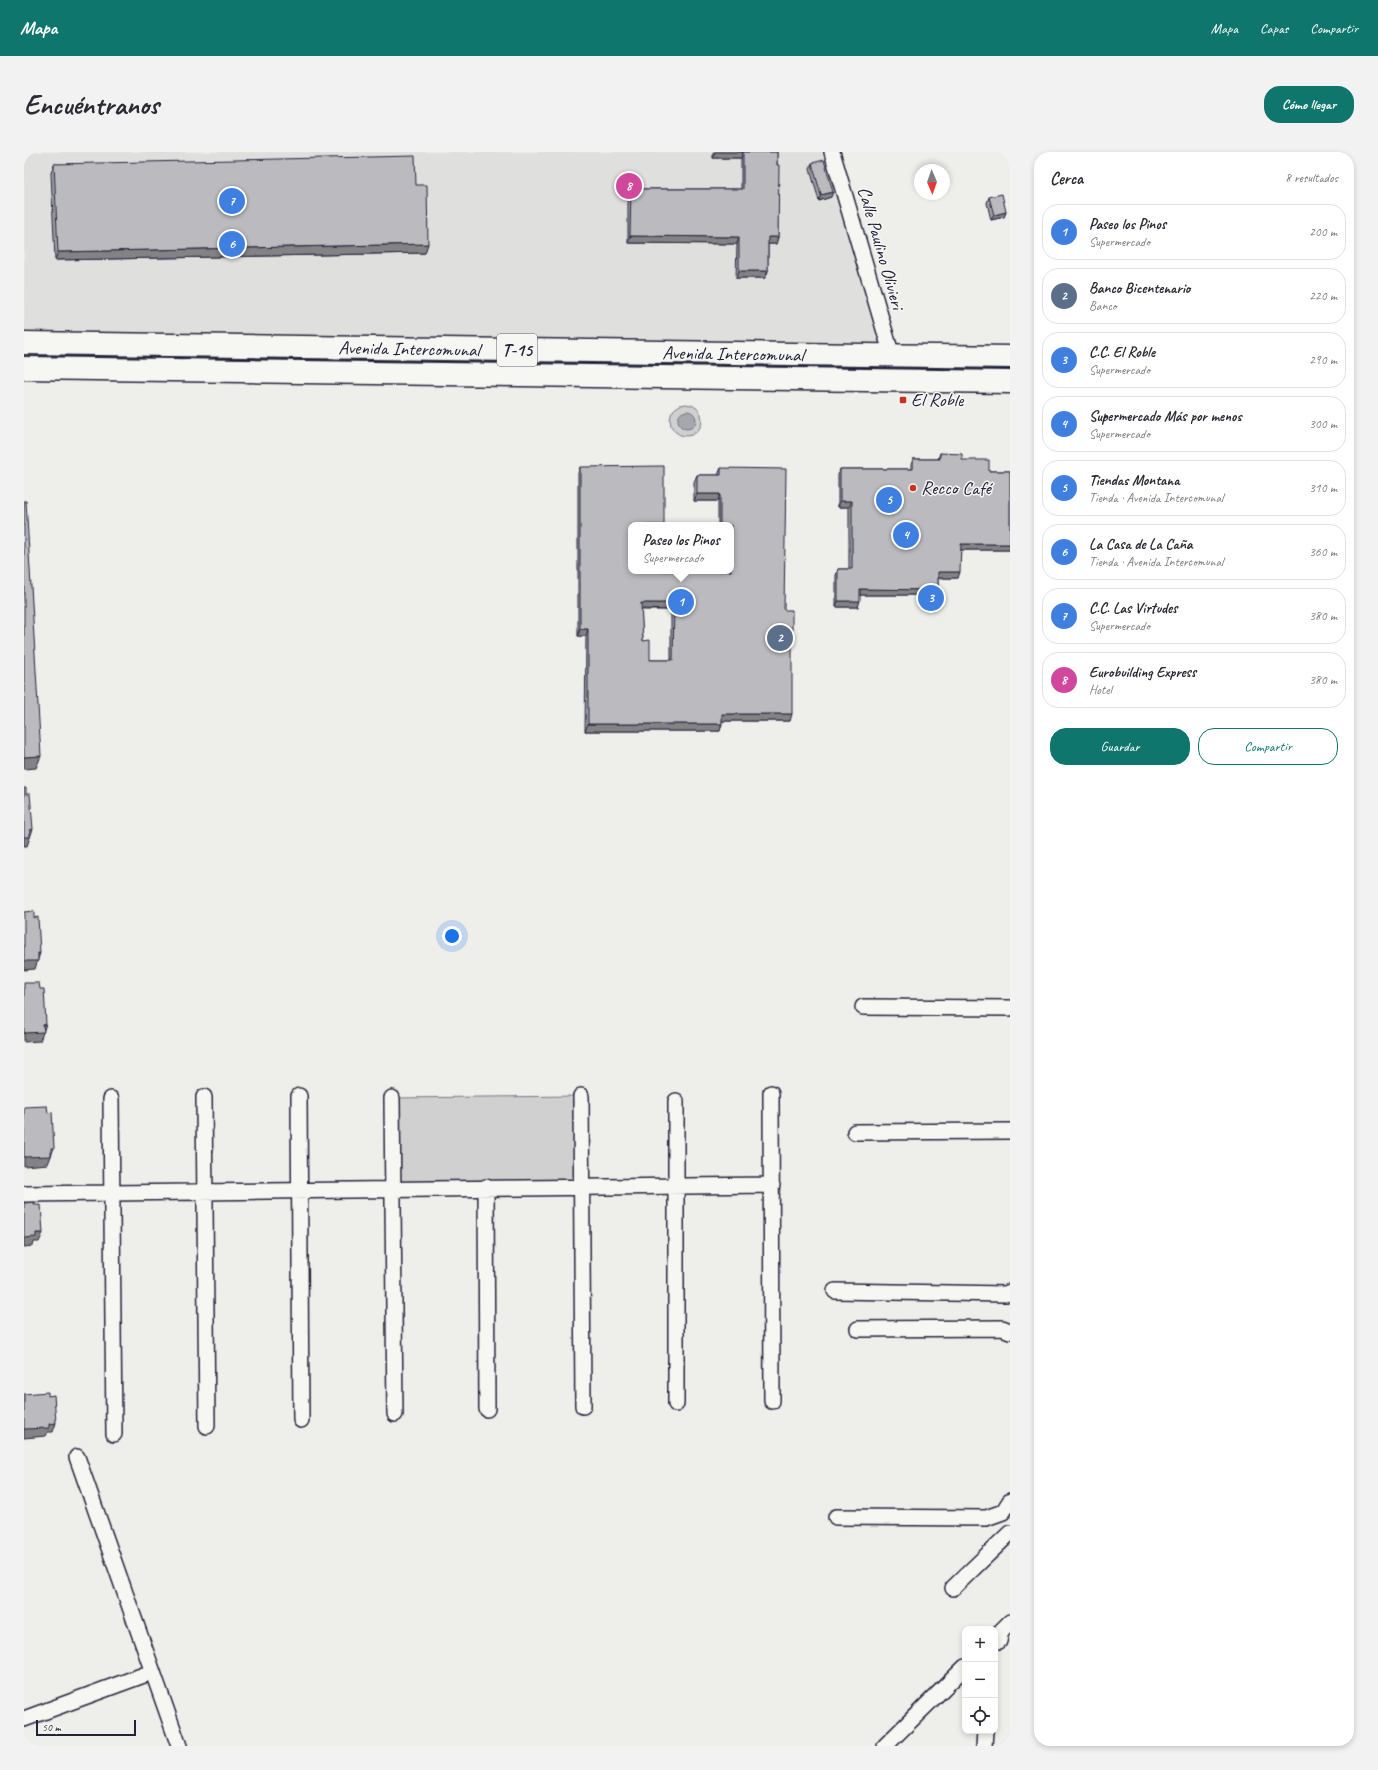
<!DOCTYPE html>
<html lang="es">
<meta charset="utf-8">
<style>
:root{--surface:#fff;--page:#f2f2f3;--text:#2b2b33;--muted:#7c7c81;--line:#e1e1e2;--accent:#0f766e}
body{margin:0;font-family:Caveat,sans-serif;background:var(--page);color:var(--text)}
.controls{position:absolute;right:12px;bottom:12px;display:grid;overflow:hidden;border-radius:8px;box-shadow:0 2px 6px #0003}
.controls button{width:36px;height:36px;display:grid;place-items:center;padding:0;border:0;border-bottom:1px solid var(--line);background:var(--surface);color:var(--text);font:20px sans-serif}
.compass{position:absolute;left:890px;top:12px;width:36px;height:36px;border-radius:50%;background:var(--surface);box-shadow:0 2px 6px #0003;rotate:178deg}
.scale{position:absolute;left:12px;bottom:10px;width:100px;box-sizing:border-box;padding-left:4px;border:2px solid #22223b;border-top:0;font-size:11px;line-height:14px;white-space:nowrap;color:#22223b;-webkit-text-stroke:3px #f6f6f2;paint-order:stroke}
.you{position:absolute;left:428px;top:784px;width:14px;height:14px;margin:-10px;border:3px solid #fff;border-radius:50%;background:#1a73e8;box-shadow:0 0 0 6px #1a73e833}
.badge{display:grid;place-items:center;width:26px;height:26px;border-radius:50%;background:var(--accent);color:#fff;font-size:13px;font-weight:700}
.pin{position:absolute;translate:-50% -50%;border:2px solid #fff;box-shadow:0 1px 4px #0006}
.popup{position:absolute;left:604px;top:370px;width:106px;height:52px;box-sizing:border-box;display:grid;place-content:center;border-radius:8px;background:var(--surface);filter:drop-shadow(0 1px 3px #0005);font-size:13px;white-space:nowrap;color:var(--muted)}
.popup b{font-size:15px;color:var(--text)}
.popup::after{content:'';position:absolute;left:50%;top:100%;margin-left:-8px;border:8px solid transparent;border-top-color:var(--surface)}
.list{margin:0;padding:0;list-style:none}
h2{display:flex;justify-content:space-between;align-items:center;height:52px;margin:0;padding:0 16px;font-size:17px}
h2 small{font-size:13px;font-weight:400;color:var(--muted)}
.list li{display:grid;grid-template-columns:26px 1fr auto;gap:12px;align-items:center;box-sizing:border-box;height:56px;margin:0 8px 8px;padding:0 8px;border:1px solid var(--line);border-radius:16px}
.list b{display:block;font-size:15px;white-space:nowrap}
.list p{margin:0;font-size:13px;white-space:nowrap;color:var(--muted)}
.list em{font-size:13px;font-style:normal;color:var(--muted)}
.actions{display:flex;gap:8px;padding:12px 16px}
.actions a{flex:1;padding:9px 0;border:1px solid var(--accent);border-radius:16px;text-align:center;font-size:14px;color:var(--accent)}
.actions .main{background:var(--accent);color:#fff}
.icon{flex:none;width:22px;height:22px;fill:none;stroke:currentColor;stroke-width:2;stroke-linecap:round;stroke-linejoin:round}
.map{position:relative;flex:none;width:986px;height:1594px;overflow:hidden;border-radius:16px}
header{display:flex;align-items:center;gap:24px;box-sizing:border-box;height:56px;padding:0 20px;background:var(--accent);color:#fff}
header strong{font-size:19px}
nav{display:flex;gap:22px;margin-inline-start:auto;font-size:14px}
.intro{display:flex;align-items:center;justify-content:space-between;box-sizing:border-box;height:96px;padding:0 24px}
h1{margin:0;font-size:28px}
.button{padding:10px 18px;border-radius:16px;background:var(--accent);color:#fff;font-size:14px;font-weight:700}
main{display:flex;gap:24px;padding:0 24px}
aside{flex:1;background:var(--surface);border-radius:16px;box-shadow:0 2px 6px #0003}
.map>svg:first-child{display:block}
.built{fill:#dfdfde}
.green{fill:#d0d0d1;stroke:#797986}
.water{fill:#a7a7af;stroke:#727281}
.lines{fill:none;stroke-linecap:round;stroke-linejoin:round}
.minor-casing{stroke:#22223b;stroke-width:18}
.primary-casing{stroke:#22223b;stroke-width:25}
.minor{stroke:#f6f6f2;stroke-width:15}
.primary{stroke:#f6f6f2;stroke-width:22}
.wall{fill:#a1a1a4;stroke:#22223b;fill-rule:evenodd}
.shaded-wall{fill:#838386;stroke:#22223b}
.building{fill:#bbbbbf;stroke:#22223b;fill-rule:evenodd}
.poi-dot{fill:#c8321e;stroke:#f6f6f2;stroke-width:1.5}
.labels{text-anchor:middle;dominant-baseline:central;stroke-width:3;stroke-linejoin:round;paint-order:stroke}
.shield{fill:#f6f6f2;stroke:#626272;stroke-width:1}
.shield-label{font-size:18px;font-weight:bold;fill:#22223b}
.street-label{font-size:19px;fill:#22223b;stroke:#f6f6f2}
.poi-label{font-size:19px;fill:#22223b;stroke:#f6f6f2;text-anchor:start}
</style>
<header>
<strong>Mapa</strong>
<nav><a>Mapa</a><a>Capas</a><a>Compartir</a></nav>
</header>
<div class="intro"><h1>Encuéntranos</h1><a class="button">Cómo llegar</a></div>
<main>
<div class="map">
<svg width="986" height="1594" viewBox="0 0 986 1594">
<rect width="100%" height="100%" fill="#eeeeeb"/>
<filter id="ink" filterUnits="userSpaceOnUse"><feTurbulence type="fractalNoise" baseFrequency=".025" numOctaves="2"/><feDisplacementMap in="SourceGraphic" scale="8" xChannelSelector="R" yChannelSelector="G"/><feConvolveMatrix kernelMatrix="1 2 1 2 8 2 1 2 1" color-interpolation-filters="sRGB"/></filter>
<g filter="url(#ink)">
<path class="built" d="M0,0H802L866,213L0,201Z"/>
<path class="green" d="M646 268a16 16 0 1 1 32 0a16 16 0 1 1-32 0Z
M557,944L558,1035L369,1037L368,946Z"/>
<path class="water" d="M654 268a9 9 0 1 1 18 0a9 9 0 1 1-18 0Z"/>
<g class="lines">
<g class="minor-casing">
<path id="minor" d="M808,0L868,204
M839,855L986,856
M747,941L748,1249
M275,944L277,1268
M557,944L559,1254
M180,945L183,1274
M368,946L371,1262
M87,947L90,1282
M831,980L986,979
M462,1035L463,1257
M0,1042L748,1033
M811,1139L982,1142L986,1140
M834,1177L978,1176L986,1179
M652,1252V949
M53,1305L155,1594
M812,1365L962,1366L979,1360L986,1349
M929,1436L986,1381
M975,1489L977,1479L986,1470
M0,1567L128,1520
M861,1594L941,1515
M960,1594L961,1579"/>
</g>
<g class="primary-casing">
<path id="primary" d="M0,191L986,205
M0,216L986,230"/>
</g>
<use href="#minor" class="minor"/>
<use href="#primary" class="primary"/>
</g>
<path class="wall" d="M689,0H753L754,85L752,92H744V119L741,126H712L713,92L604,91V44L607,37H717V6H689Z
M788,11L807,45L795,49L786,17Z
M30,12L392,33L401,101L31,108L27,21Z
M965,45L982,60L980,65L967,68L963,51Z
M916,301L938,308L965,319H986V398H937L934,426H914V438L912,443H836L834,455H812V423L814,417H825V355H814V323L816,317H887V313L889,307H914Z
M556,315L607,373L707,419V373H694V349H670V330L673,323H694L697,316L760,458L766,569H698L696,579H561L562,484H554V321ZM617,458H647V508H626L619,489Z"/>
<path class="shaded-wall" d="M691,0H719L717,6H689Z
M809,40L807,45L795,49L797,43Z
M982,60L980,65L967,68L970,63Z
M606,84L715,85L713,92L604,91Z
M744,85H754L752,92H742Z
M404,92L401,101L31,108L34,100Z
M715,119H744L741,126H712Z
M673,342H696L694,349H670Z
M816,349H828L825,355H814Z
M937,392H986V398H934Z
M914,420H936L934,426H912Z
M836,437L914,438L912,443H834Z
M814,449H836L834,455H812Z
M617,451H650L647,458L615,457Z
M556,477H564L562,484H554Z
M698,562H768L766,569H696Z
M564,572H698L696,579H561Z
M17,604L12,616L0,617V605Z
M9,677L3,694H0V685L6,678Z
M14,801H16L11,817L0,818V809Z
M22,872L16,889L0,890V881L19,873Z
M27,996H30L24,1012L0,1014V1005Z
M12,1081H19L15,1090H10L9,1094L0,1095V1086Z
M32,1271L29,1280H24L22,1284L0,1286V1277L25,1272Z"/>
<path class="building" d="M719,0H753V13H755L754,85H744V119H715V85L606,84L607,37H719Z
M391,4L392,33H403L404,92L34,100L30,12Z
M800,8L809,40L797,43L788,11Z
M978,42L982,60L970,63L965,45Z
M916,301L938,302V308H965V319H986V392H937L936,420H914V438L836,437V449H814V417H828V349H816V317H889V307H916Z
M640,314V373H607V419H707V373H696V342H673V323H697V316L762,317L760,458H768V562H698V572H564V477H556V315ZM617,451H650L649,508H626V488L619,489Z
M0,349H2L17,604L0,605Z
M0,636H2V642H6L9,677L6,678V685H0Z
M10,759V766L14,765L16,801H14V809H0V760Z
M0,831H15L16,837H20L22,872L19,873L20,880L0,881Z
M23,954L24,961L28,960L30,996H27V1004L0,1005V955Z
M10,1050V1053H17L19,1081H12V1085L0,1086V1051Z
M24,1240V1244L30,1243L32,1271L25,1272V1276L0,1277V1242Z"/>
</g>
<g class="poi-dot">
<rect x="875" y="244" width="8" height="8" rx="2"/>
<circle cx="889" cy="336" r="4"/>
</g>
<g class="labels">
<rect class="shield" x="473" y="182" width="40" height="32" rx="3"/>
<g class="shield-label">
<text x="493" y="198">T-15</text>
</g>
<g class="street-label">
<text transform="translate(857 96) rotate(74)">Calle Paulino Olivieri</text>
<text transform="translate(385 197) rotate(1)">Avenida Intercomunal</text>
<text transform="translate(709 202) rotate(1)">Avenida Intercomunal</text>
</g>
<g class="poi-label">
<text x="887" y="248">El Roble</text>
<text x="897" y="336">Recco Café</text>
</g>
</g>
</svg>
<div class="controls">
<button>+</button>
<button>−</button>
<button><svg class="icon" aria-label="locate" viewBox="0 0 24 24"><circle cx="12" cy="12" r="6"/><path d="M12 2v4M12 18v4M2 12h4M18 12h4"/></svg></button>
</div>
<svg class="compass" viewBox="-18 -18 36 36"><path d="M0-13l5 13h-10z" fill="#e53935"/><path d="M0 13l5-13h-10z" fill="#7c7c81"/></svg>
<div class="scale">50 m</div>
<div class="you"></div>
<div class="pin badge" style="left:657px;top:450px;background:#3f7fe0">1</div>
<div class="popup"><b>Paseo los Pinos</b>Supermercado</div>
<div class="pin badge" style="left:756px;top:486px;background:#5c6f8a">2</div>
<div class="pin badge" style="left:907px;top:446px;background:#3f7fe0">3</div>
<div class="pin badge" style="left:882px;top:383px;background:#3f7fe0">4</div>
<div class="pin badge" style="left:865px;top:348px;background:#3f7fe0">5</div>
<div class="pin badge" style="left:208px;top:92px;background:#3f7fe0">6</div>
<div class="pin badge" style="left:208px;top:49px;background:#3f7fe0">7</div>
<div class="pin badge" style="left:605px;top:34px;background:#d1479c">8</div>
</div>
<aside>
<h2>Cerca<small>8 resultados</small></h2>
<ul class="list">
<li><span class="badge" style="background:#3f7fe0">1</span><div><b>Paseo los Pinos</b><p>Supermercado</p></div><em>200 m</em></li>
<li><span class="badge" style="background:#5c6f8a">2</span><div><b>Banco Bicentenario</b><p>Banco</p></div><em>220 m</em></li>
<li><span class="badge" style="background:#3f7fe0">3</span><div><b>C.C. El Roble</b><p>Supermercado</p></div><em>290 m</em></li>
<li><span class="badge" style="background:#3f7fe0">4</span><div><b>Supermercado Más por menos</b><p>Supermercado</p></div><em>300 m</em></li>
<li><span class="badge" style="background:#3f7fe0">5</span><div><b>Tiendas Montana</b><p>Tienda · Avenida Intercomunal</p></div><em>310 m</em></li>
<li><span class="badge" style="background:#3f7fe0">6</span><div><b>La Casa de La Caña</b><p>Tienda · Avenida Intercomunal</p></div><em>360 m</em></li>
<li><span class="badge" style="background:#3f7fe0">7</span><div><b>C.C. Las Virtudes</b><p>Supermercado</p></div><em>380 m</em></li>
<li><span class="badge" style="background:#d1479c">8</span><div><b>Eurobuilding Express</b><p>Hotel</p></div><em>380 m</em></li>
</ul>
<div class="actions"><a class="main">Guardar</a><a>Compartir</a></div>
</aside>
</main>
